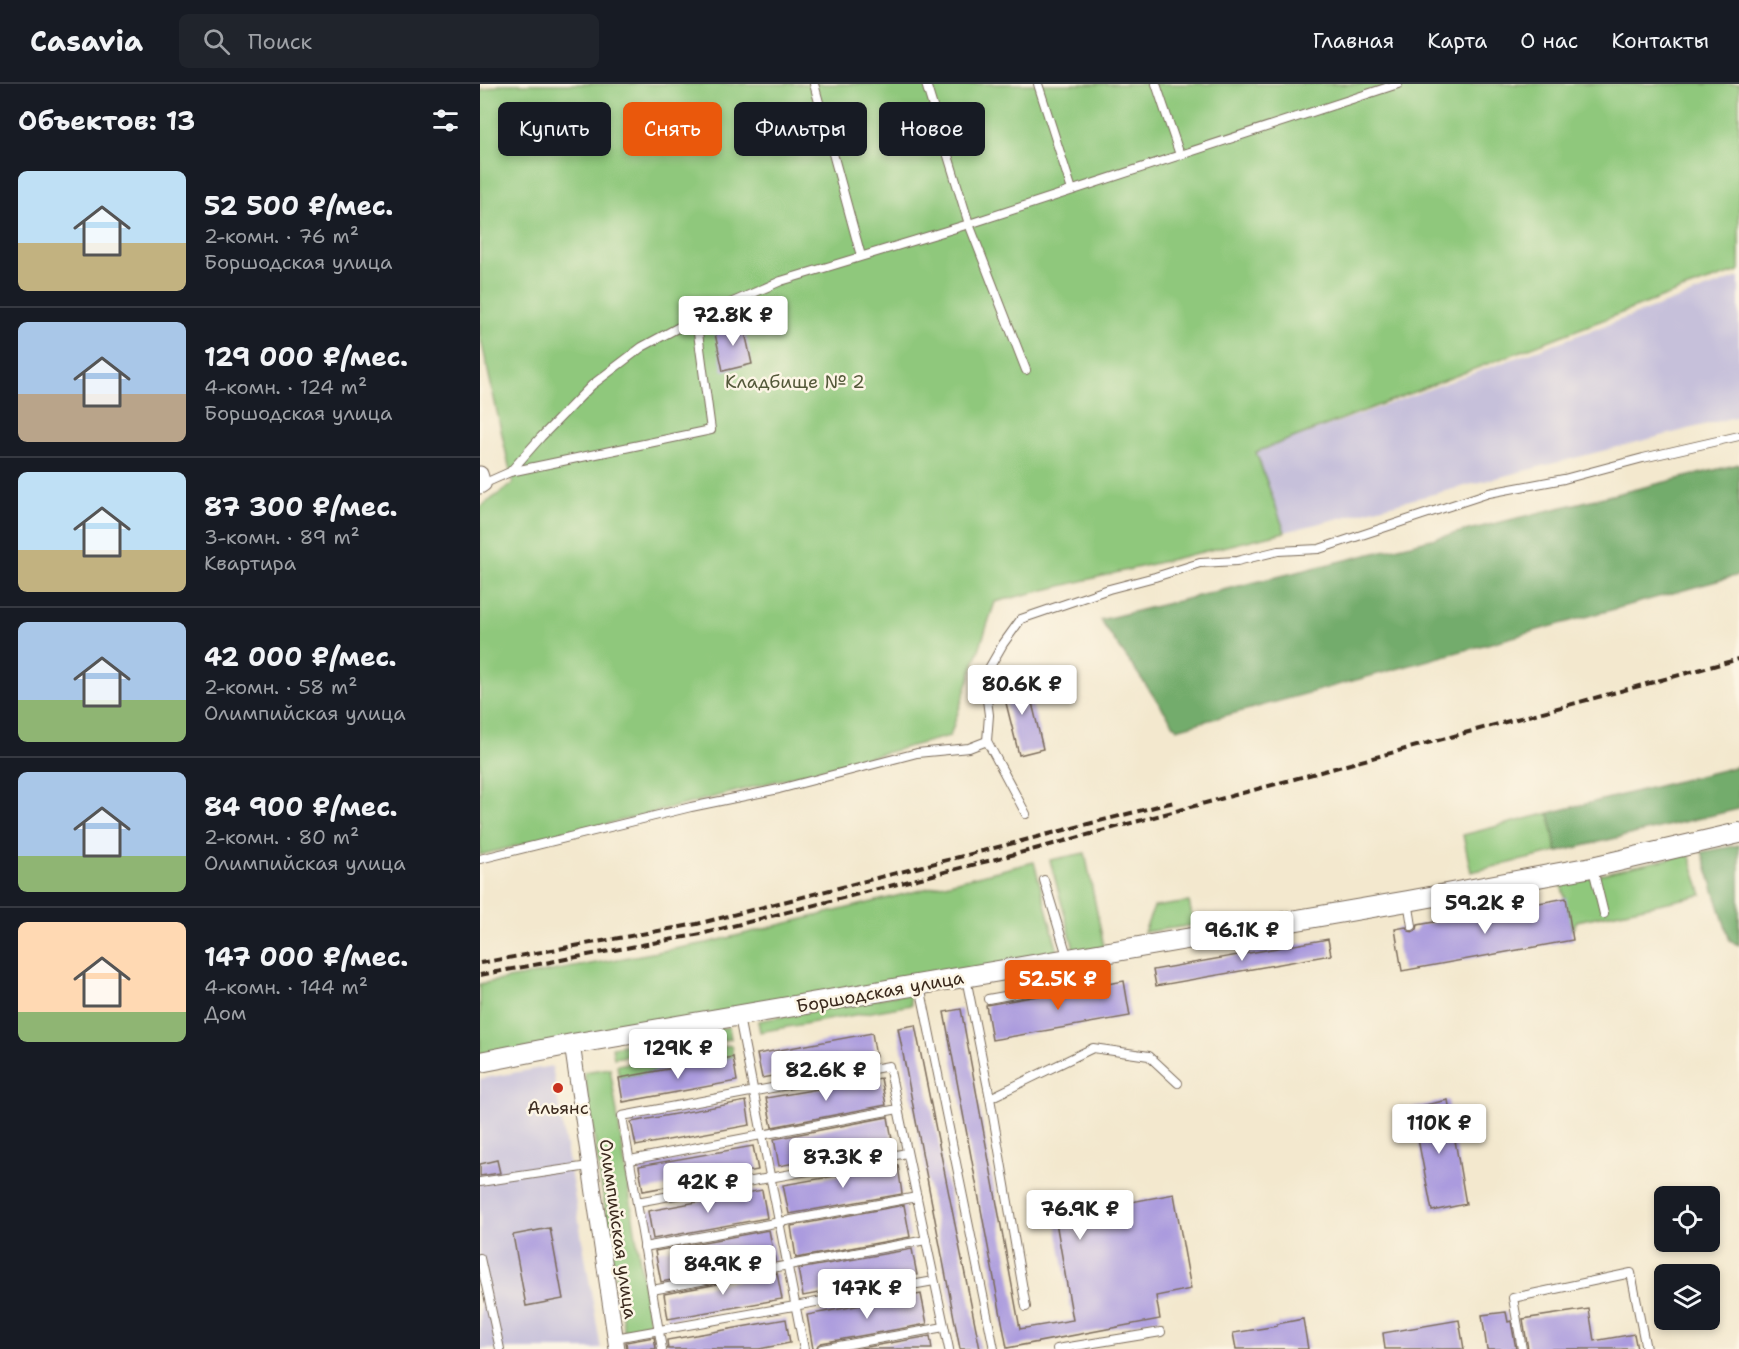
<!DOCTYPE html>
<html lang="ru">
<meta charset="utf-8">
<style>
:root{--surface:#171b24;--page:#20242c;--text:#f1f3f6;--muted:#9ea1a6;--line:#363941;--accent:#ea580c}
body{margin:0;font-family:"Shantell Sans",sans-serif;background:var(--page);color:var(--text);height:100vh;display:flex;flex-direction:column;font-size:22px;white-space:nowrap}
*{box-sizing:border-box;margin:0}
p{font-size:20px;color:var(--muted)}
.icon{flex:none;width:33px;height:33px;fill:none;stroke:currentColor;stroke-width:2;stroke-linecap:round;stroke-linejoin:round}
.map{position:relative;flex:1;overflow:hidden}
.panel{display:flex;flex-direction:column;background:var(--surface);width:480px}
.panel>*{flex:none}
.hud{position:absolute;left:18px;top:18px;width:570px;height:54px;display:flex;gap:12px}
.controls{position:absolute;left:1174px;top:1102px;display:grid;gap:12px}
.controls a{display:grid;place-items:center;width:66px;height:66px;border-radius:9px;background:var(--surface);box-shadow:0 3px 9px #0003;font-size:30px}
.price{position:absolute;translate:-50% -51px;padding:0 14px;border-radius:6px;background:#fff;color:#222;font-size:20px;line-height:39px;filter:drop-shadow(0 2px 3px #0008)}
.price::after{content:'';position:absolute;left:50%;top:36px;width:18px;height:14px;margin-left:-9px;background:inherit;clip-path:polygon(0 0,100% 0,50% 100%)}
.price.current{background:var(--accent);color:#fff}
ul{padding:0;list-style:none}
li{display:flex;align-items:center;gap:18px;height:150px;padding:0 18px}
li+li{border-top:2px solid var(--line)}
li span{display:grid;place-items:center;flex:none;width:168px;height:120px;border-radius:9px;color:#555}
li>.icon{margin-inline-start:auto}
span .icon{width:72px;height:72px;fill:#fffc;stroke-width:1}
li b{font-size:26px}
h2{display:flex;justify-content:space-between;align-items:center;height:72px;padding:0 18px;font-size:26px}
.tag{padding:0 21px;border-radius:9px;background:var(--surface);box-shadow:0 3px 9px #0003;font-size:21px;line-height:54px}
.tag.current{background:var(--accent);color:#fff}
header{display:flex;align-items:center;gap:36px;box-sizing:border-box;height:84px;padding:0 30px;background:var(--surface);border-bottom:2px solid var(--line)}
header strong{font-size:28px}
nav{display:flex;gap:33px;margin-inline-start:auto;font-size:21px}
.search{width:420px;height:54px;background:var(--page);display:flex;align-items:center;gap:15px;box-sizing:border-box;padding:0 21px;border-radius:9px;color:var(--muted);font-size:22px}
main{display:flex;flex:1;min-height:0}
.map>svg:first-child{display:block}
.industrial{fill:#c6c0da}
.green{fill:#8fc87c;stroke:#65794d;stroke-width:1.5}
.forest{fill:#73ac6c;stroke:#576b45;stroke-width:1.5}
.building{fill:#ab9bde}
.lines{fill:none;stroke-linecap:round;stroke-linejoin:round}
.service-casing{stroke:#7b6c5c;stroke-width:10}
.minor-casing{stroke:#7b6c5c;stroke-width:17}
.tertiary-casing{stroke:#7b6c5c;stroke-width:22}
.service{stroke:#fff;stroke-width:8}
.minor{stroke:#fff;stroke-width:15}
.tertiary{stroke:#fff;stroke-width:20}
.rail{stroke:#3b2a1e;stroke-width:4;stroke-dasharray:9 4.5;stroke-linecap:butt}
.poi-dot{fill:#c8321e;stroke:#fcf5e5;stroke-width:2}
.labels{text-anchor:middle;stroke-width:5;stroke-linejoin:round;paint-order:stroke}
.park-label{font-size:18px;fill:#54593a;stroke:#fcf5e5}
.street-label{font-size:18px;fill:#3b2a1e;stroke:#fcf5e5}
.poi-label{font-size:18px;fill:#3b2a1e;stroke:#fcf5e5}
</style>
<header>
<strong>Casavia</strong>
<div class="search"><svg class="icon" aria-label="search" viewBox="0 0 24 24"><circle cx="10" cy="10" r="6"/><path d="M15 15l6 6"/></svg>Поиск</div>
<nav><a>Главная</a><a>Карта</a><a>О нас</a><a>Контакты</a></nav>
</header>
<main>
<section class="panel">
<h2>Объектов: 13<svg class="icon" aria-label="filters" viewBox="0 0 24 24"><path d="M4 7h16M4 17h16"/><circle cx="9" cy="7" r="2"/><circle cx="15" cy="17" r="2"/></svg></h2>
<ul>
<li><span style="background:linear-gradient(#bfe0f5 60%,#c2b280 0)"><svg class="icon" aria-label="home" viewBox="0 0 24 24"><path d="M3 11l9-7 9 7M6 9v11h12V9"/></svg></span><div><b>52 500 ₽/мес.</b><p>2-комн. · 76 m²</p><p>Боршодская улица</p></div></li>
<li><span style="background:linear-gradient(#a9c7e8 60%,#b9a48a 0)"><svg class="icon" aria-label="home" viewBox="0 0 24 24"><path d="M3 11l9-7 9 7M6 9v11h12V9"/></svg></span><div><b>129 000 ₽/мес.</b><p>4-комн. · 124 m²</p><p>Боршодская улица</p></div></li>
<li><span style="background:linear-gradient(#bfe0f5 65%,#c2b280 0)"><svg class="icon" aria-label="home" viewBox="0 0 24 24"><path d="M3 11l9-7 9 7M6 9v11h12V9"/></svg></span><div><b>87 300 ₽/мес.</b><p>3-комн. · 89 m²</p><p>Квартира</p></div></li>
<li><span style="background:linear-gradient(#a9c7e8 65%,#8fb573 0)"><svg class="icon" aria-label="home" viewBox="0 0 24 24"><path d="M3 11l9-7 9 7M6 9v11h12V9"/></svg></span><div><b>42 000 ₽/мес.</b><p>2-комн. · 58 m²</p><p>Олимпийская улица</p></div></li>
<li><span style="background:linear-gradient(#a9c7e8 70%,#8fb573 0)"><svg class="icon" aria-label="home" viewBox="0 0 24 24"><path d="M3 11l9-7 9 7M6 9v11h12V9"/></svg></span><div><b>84 900 ₽/мес.</b><p>2-комн. · 80 m²</p><p>Олимпийская улица</p></div></li>
<li><span style="background:linear-gradient(#ffd9b3 75%,#8fb573 0)"><svg class="icon" aria-label="home" viewBox="0 0 24 24"><path d="M3 11l9-7 9 7M6 9v11h12V9"/></svg></span><div><b>147 000 ₽/мес.</b><p>4-комн. · 144 m²</p><p>Дом</p></div></li>
</ul>
</section>
<div class="map">
<svg width="1259" height="1265" viewBox="0 0 1259 1265">
<rect width="100%" height="100%" fill="#fcf5e5"/>
<filter id="ink" filterUnits="userSpaceOnUse"><feTurbulence type="fractalNoise" baseFrequency=".0167" numOctaves="2"/><feDisplacementMap in="SourceGraphic" scale="12" xChannelSelector="R" yChannelSelector="G"/><feConvolveMatrix kernelMatrix="1 2 1 2 8 2 1 2 1" color-interpolation-filters="sRGB"/></filter>
<filter id="wash" filterUnits="userSpaceOnUse"><feTurbulence type="fractalNoise" baseFrequency=".008" numOctaves="4" result="noise"/><feDisplacementMap in="SourceGraphic" scale="24" xChannelSelector="R" yChannelSelector="G"/><feGaussianBlur stdDeviation="1.35" result="paint"/><feColorMatrix in="noise" values="0 0 0 0 0 0 0 0 0 0 0 0 0 0 0 0 0 1.4 0 .05"/><feComposite in="paint" operator="in"/></filter>
<g filter="url(#wash)">
<rect width="100%" height="100%" fill="#f3e8ce"/>
<g class="industrial">
<path d="M 1259,193 L 1259,332 L 805,448 L 776,368 Z"/>
<path d="M 72,982 L 121,1265 L 0,1265 L 0,995 Z"/>
</g>
<g class="green">
<path d="M 23,0 L 1259,0 L 1259,187 L 1199,207 L 776,368 L 805,448 L 515,518 L 470,652 L 184,726 L 0,771 L 0,423 L 33,400 L 0,251 L 0,7 Z"/>
<path d="M 1069,729 L 1077,768 L 991,788 L 983,751 Z"/>
<path d="M 605,769 L 624,863 L 595,869 L 570,776 Z"/>
<path d="M 1209,770 L 1222,811 L 1097,837 L 1092,846 L 1081,799 Z"/>
<path d="M 554,778 L 579,872 L 0,973 L 0,900 L 227,859 Z"/>
<path d="M 709,818 L 714,841 L 664,848 L 674,823 Z"/>
<path d="M 429,909 L 431,921 L 280,948 L 278,937 Z"/>
<path d="M 249,943 L 251,955 L 134,974 L 132,963 Z"/>
<path d="M 251,961 L 253,973 L 139,994 L 137,981 Z"/>
<path d="M 130,984 L 170,1243 L 144,1247 L 104,988 Z"/>
</g>
<g class="forest">
<path d="M 1259,380 L 1259,491 L 697,645 L 620,536 Z"/>
<path d="M 1259,682 L 1259,725 L 1077,768 L 1069,729 Z"/>
<path d="M 1259,761 L 1259,861 L 1250,857 L 1222,768 Z"/>
</g>
<g id="blocks">
<g class="building">
<path d="M 263,239 L 272,280 L 243,287 L 234,245 Z"/>
<path d="M 546,593 L 563,665 L 539,671 L 521,599 Z"/>
<path d="M 1086,814 L 1093,856 L 922,887 L 915,845 L 926,843 L 929,847 L 934,848 L 937,845 L 938,841 Z"/>
<path d="M 848,855 L 851,871 L 676,902 L 673,886 Z"/>
<path d="M 644,897 L 650,932 L 512,956 L 506,921 Z"/>
<path d="M 481,925 L 540,1245 L 593,1236 L 575,1132 L 694,1110 L 711,1205 L 676,1212 L 680,1235 L 527,1264 L 464,928 Z"/>
<path d="M 435,941 L 500,1265 L 480,1265 L 418,944 Z"/>
<path d="M 392,949 L 396,973 L 282,994 L 277,970 Z"/>
<path d="M 253,973 L 257,997 L 143,1018 L 139,994 Z"/>
<path d="M 401,994 L 406,1021 L 292,1043 L 286,1014 Z"/>
<path d="M 968,1016 L 986,1120 L 952,1127 L 932,1024 Z"/>
<path d="M 266,1017 L 270,1041 L 156,1062 L 151,1038 Z"/>
<path d="M 408,1033 L 413,1061 L 299,1082 L 294,1055 Z"/>
<path d="M 273,1062 L 278,1086 L 163,1107 L 159,1082 Z"/>
<path d="M 17,1076 L 20,1089 L 0,1092 L 0,1080 Z"/>
<path d="M 418,1081 L 422,1110 L 309,1130 L 303,1101 Z"/>
<path d="M 282,1106 L 287,1134 L 173,1155 L 168,1127 Z"/>
<path d="M 424,1121 L 430,1153 L 316,1174 L 311,1142 Z"/>
<path d="M 70,1144 L 83,1215 L 46,1222 L 33,1151 Z"/>
<path d="M 289,1146 L 295,1177 L 181,1198 L 175,1167 Z"/>
<path d="M 432,1165 L 437,1191 L 323,1212 L 318,1185 Z"/>
<path d="M 297,1189 L 302,1215 L 188,1235 L 184,1210 Z"/>
<path d="M 441,1210 L 447,1240 L 341,1259 L 338,1261 L 336,1265 L 333,1265 L 327,1231 Z"/>
<path d="M 1109,1225 L 1114,1257 L 1154,1250 L 1157,1265 L 1048,1265 L 1043,1235 Z"/>
<path d="M 1026,1228 L 1028,1238 L 1031,1237 L 1036,1265 L 1007,1265 L 1002,1231 Z"/>
<path d="M 306,1235 L 310,1259 L 279,1265 L 188,1265 L 187,1256 Z"/>
<path d="M 823,1235 L 828,1265 L 756,1265 L 753,1249 L 797,1242 L 797,1240 Z"/>
<path d="M 979,1236 L 984,1265 L 905,1265 L 903,1249 Z"/>
<path d="M 450,1252 L 452,1265 L 376,1265 Z"/>
<path d="M 174,1253 L 176,1265 L 147,1265 L 146,1258 Z"/>
</g>
</g>
</g>
<g filter="url(#ink)">
<use href="#blocks" fill-opacity="0" stroke="#7b6c5c" stroke-width="1.5"/>
<g class="lines">
<defs>
<g id="service">
<path d="M 334,0 L 381,172"/>
<path d="M 446,0 L 489,140 L 546,286"/>
<path d="M 558,0 L 592,106"/>
<path d="M 676,0 L 700,71"/>
<path d="M 216,234 L 301,197 L 489,140 L 918,0"/>
<path d="M 3,400 L 30,388 L 61,353 L 112,301 L 162,263 L 216,234 L 231,346 L 30,388"/>
<path d="M 546,730 L 507,657 L 509,631 L 504,593 L 523,560 L 541,535 L 629,505 L 675,493 L 720,479 L 757,477 L 798,467 L 839,465 L 1009,409 L 1084,395 L 1163,374 L 1259,352"/>
<path d="M 0,775 L 211,723 L 299,705 L 437,669 L 489,664 L 507,657"/>
<path d="M 1113,785 L 1124,830"/>
<path d="M 564,796 L 588,875"/>
<path d="M 928,817 L 932,842"/>
<path d="M 486,894 L 510,1014 L 546,1223"/>
<path d="M 440,902 L 514,1265"/>
<path d="M 508,915 L 574,903 L 568,879"/>
<path d="M 259,933 L 324,1265"/>
<path d="M 510,1014 L 613,964 L 669,972 L 698,999"/>
<path d="M 150,1076 L 418,1025"/>
<path d="M 0,1098 L 109,1082"/>
<path d="M 157,1118 L 427,1069"/>
<path d="M 164,1163 L 437,1113"/>
<path d="M 0,1174 L 20,1265"/>
<path d="M 172,1206 L 446,1156"/>
<path d="M 135,1254 L 454,1197"/>
<path d="M 182,1265 L 142,1032 L 409,982 L 469,1265"/>
<path d="M 342,1265 L 464,1243"/>
<path d="M 577,1265 L 681,1248"/>
<path d="M 1042,1265 L 1033,1214 L 1151,1189 L 1166,1265"/>
</g>
<g id="minor">
<path d="M 0,390 L 3,400 L 0,402"/>
<path d="M 92,960 L 137,1265"/>
</g>
<path id="tertiary" d="M 0,978 L 92,960 L 928,817 L 1112,783 L 1259,749"/>
</defs>
<use href="#service" class="service-casing"/>
<use href="#minor" class="minor-casing"/>
<use href="#tertiary" class="tertiary-casing"/>
<use href="#service" class="service"/>
<use href="#minor" class="minor"/>
<use href="#tertiary" class="tertiary"/>
<g class="rail">
<path d="M 0,879 L 217,840 L 694,718"/>
<path d="M 0,891 L 221,850 L 555,765 L 1259,575"/>
</g>
</g>
</g>
<circle class="poi-dot" cx="78" cy="1004" r="6"/>
<g class="labels">
<g class="park-label">
<text x="315" y="304">Кладбище № 2</text>
</g>
<g class="street-label">
<text transform="translate(400 908) rotate(-10)" y="6">Боршодская улица</text>
<text transform="translate(138 1145) rotate(82)" y="6">Олимпийская улица</text>
</g>
<g class="poi-label">
<text x="78" y="1030">Альянс</text>
</g>
</g>
</svg>
<div class="controls">
<a><svg class="icon" aria-label="locate" viewBox="0 0 24 24"><circle cx="12" cy="12" r="6"/><path d="M12 2v4M12 18v4M2 12h4M18 12h4"/></svg></a>
<a><svg class="icon" aria-label="layers" viewBox="0 0 24 24"><path d="M12 4l9 5-9 5-9-5zM3 14l9 5 9-5"/></svg></a>
</div>
<b class="price" style="left:253px;top:263px">72.8K ₽</b>
<b class="price" style="left:542px;top:632px">80.6K ₽</b>
<b class="price" style="left:1005px;top:851px">59.2K ₽</b>
<b class="price" style="left:762px;top:878px">96.1K ₽</b>
<b class="price current" style="left:578px;top:927px">52.5K ₽</b>
<b class="price" style="left:198px;top:996px">129K ₽</b>
<b class="price" style="left:346px;top:1018px">82.6K ₽</b>
<b class="price" style="left:959px;top:1071px">110K ₽</b>
<b class="price" style="left:363px;top:1105px">87.3K ₽</b>
<b class="price" style="left:228px;top:1130px">42K ₽</b>
<b class="price" style="left:600px;top:1157px">76.9K ₽</b>
<b class="price" style="left:243px;top:1212px">84.9K ₽</b>
<b class="price" style="left:387px;top:1236px">147K ₽</b>
<div class="hud">
<a class="tag">Купить</a>
<a class="tag current">Снять</a>
<a class="tag">Фильтры</a>
<a class="tag">Новое</a>
</div>
</div>
</main>
